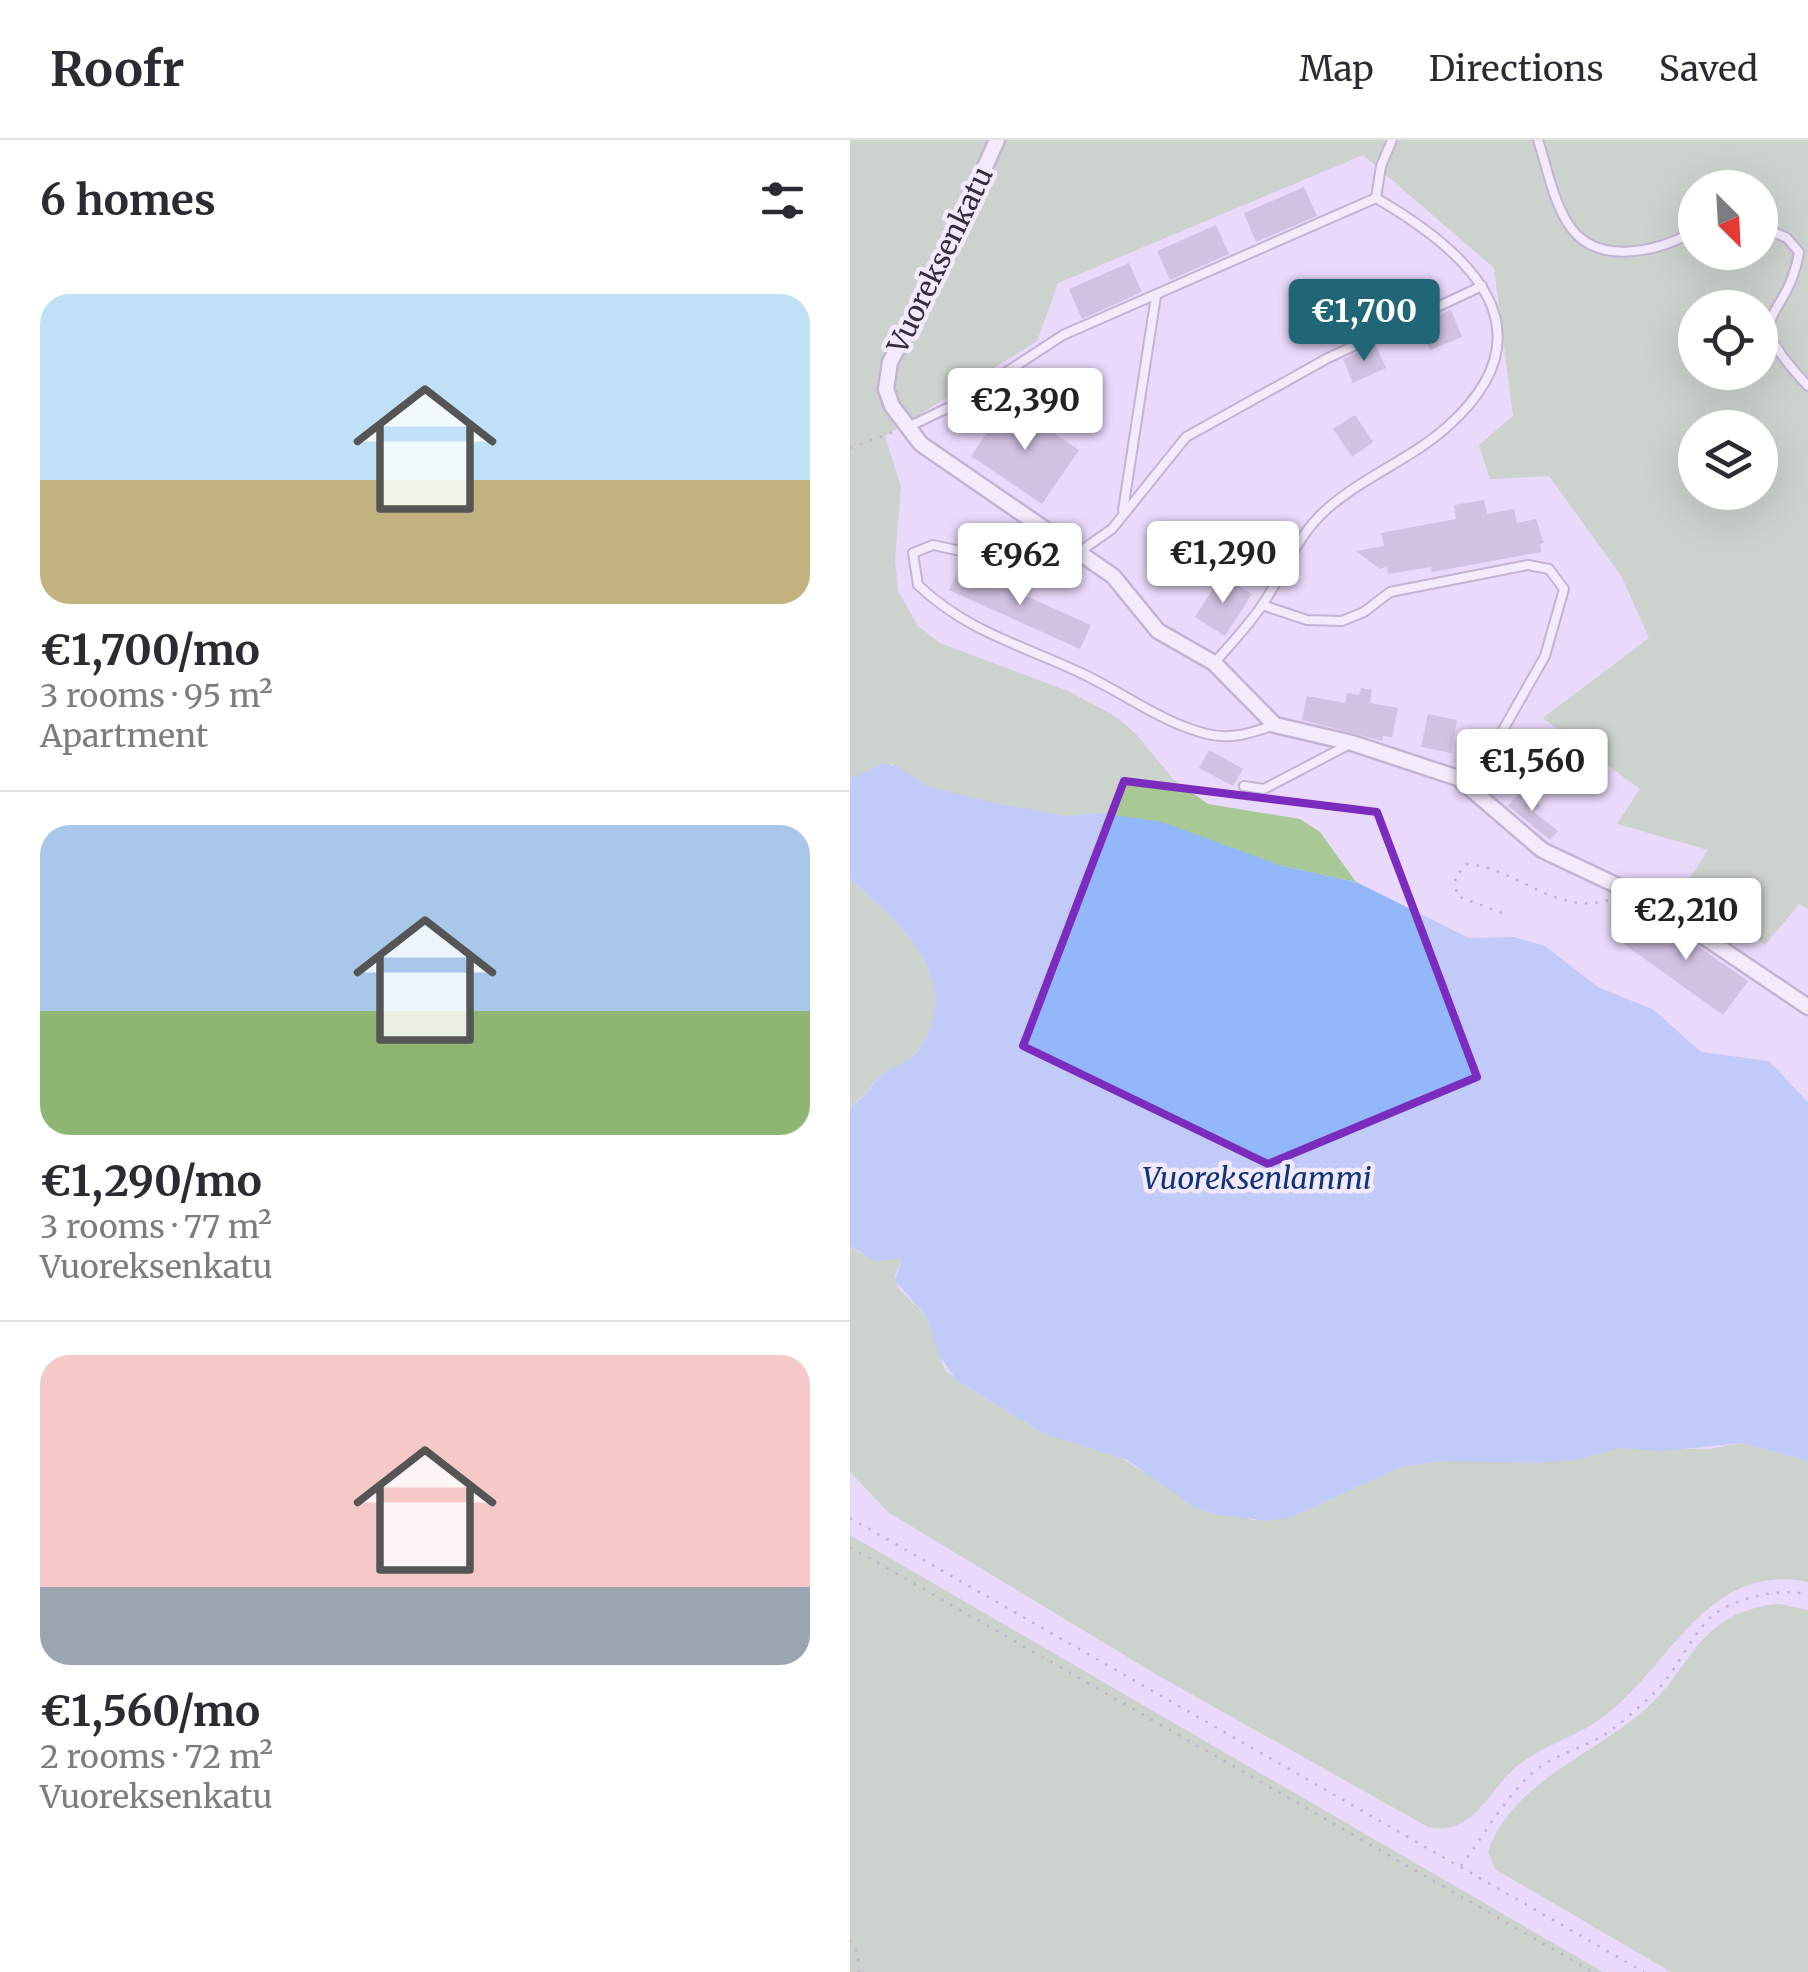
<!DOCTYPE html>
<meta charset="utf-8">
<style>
:root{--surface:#fff;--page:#f7f7f7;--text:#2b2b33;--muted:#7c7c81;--line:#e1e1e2;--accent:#216677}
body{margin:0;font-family:Merriweather,serif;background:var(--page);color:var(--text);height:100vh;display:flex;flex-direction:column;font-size:38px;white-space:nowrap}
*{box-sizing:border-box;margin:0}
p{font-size:32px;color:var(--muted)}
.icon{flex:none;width:55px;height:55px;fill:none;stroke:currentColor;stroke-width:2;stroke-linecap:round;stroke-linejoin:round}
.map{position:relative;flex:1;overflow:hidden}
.sheet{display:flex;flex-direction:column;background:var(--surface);width:850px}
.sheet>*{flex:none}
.needle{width:65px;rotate:156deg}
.tools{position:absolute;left:828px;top:30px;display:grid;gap:20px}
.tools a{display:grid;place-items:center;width:100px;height:100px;border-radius:50%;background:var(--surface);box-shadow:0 10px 40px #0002;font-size:50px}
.price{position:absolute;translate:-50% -85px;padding:0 22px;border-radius:10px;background:#fff;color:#222;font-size:32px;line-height:65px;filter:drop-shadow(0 2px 5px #0008)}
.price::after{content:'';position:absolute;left:50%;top:60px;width:30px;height:22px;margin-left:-15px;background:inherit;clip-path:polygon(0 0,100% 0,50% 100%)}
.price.on{background:var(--accent);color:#fff}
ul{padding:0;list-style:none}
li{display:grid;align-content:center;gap:20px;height:530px;padding:0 40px}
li+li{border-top:2px solid var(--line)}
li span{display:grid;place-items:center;height:310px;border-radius:30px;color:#555}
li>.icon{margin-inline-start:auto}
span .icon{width:180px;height:180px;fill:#fffc;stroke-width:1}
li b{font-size:42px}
h2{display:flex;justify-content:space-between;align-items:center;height:120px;padding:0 40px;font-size:42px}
header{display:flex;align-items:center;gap:60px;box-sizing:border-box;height:140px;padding:0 50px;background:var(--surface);border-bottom:2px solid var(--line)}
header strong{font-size:48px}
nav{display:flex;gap:55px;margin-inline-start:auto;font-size:35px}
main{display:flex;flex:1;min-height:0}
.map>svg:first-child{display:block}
.green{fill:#a8c995;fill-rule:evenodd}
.water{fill:#92b8f9}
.building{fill:#b5a6c5}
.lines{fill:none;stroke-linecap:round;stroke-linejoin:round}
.lane-casing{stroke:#9788a7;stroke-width:12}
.street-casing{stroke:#9788a7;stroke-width:19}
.path{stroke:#90859c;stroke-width:2.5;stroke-dasharray:2.5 8;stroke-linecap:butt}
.lane{stroke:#fff;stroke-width:8}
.street{stroke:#fff;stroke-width:14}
.marked{fill:none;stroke:#7b2cbf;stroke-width:8;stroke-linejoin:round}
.labels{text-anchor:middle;stroke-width:9;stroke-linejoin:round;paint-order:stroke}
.street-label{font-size:28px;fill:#342e3b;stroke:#f3e9fd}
.water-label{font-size:30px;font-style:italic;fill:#0d357a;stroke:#f3e9fd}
</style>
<header>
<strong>Roofr</strong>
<nav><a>Map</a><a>Directions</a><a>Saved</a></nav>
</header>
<main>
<section class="sheet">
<h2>6 homes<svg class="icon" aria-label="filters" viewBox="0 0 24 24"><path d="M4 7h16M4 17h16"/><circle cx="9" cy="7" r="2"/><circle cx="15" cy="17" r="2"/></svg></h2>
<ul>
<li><span style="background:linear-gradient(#bfe0f5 60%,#c2b280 0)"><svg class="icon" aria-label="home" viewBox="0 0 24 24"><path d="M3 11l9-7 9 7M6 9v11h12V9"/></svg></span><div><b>€1,700/mo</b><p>3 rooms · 95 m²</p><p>Apartment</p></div></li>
<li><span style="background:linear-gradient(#a9c7e8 60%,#8fb573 0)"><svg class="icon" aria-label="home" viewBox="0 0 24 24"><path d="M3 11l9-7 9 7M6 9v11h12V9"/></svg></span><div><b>€1,290/mo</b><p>3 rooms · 77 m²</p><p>Vuoreksenkatu</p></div></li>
<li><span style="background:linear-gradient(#f6c9c9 75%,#9aa5b1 0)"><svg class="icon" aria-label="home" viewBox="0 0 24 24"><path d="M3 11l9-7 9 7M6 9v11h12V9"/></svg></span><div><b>€1,560/mo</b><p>2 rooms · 72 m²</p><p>Vuoreksenkatu</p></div></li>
</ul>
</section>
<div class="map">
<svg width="958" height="1832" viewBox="0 0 958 1832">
<rect width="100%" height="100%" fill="#e9d9fa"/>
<g class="green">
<path d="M 0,0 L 958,0 L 958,769 L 949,764 L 915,805 L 834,747 L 858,710 L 767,684 L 790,649 L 693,578 L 799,498 L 772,437 L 699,336 L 640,339 L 629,305 L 663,276 L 644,128 L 513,15 L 208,143 L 187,201 L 35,296 L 51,347 L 45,419 L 48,451 L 68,486 L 90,503 L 218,551 L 265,576 L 285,593 L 324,640 L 358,664 L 450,679 L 470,692 L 506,742 L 432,726 L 250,673 L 214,676 L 135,661 L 79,647 L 42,624 L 0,639 ZM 845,48 L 910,48 L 910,112 L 845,112 ZM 845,168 L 910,168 L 910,232 L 845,232 ZM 845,288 L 910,288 L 910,352 L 845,352 Z"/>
<path d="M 0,739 C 47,780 116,838 70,908 C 61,922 46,926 33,935 C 21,944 13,958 0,968 Z"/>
<path d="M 0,1105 C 22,1125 31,1112 52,1118 L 45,1135 L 48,1148 L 76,1176 L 95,1230 L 114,1245 L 193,1293 L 270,1317 L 290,1330 L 402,1380 L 442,1377 L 551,1327 L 590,1321 L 769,1308 L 859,1309 L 894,1303 L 958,1321 L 958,1442 C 854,1420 818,1534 746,1582 C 720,1599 690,1607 666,1627 C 636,1653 624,1696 578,1687 L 309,1536 L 38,1372 L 0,1332 Z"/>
<path d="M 0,1395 L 753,1832 L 0,1832 Z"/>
<path d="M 930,1464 L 958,1470 L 958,1832 L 821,1832 L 645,1729 L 638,1712 C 662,1640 750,1613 801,1564 C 827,1540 843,1502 872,1483 C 889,1471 910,1465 930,1464 Z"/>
</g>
<path class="water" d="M 31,624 L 47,626 L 79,647 L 135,661 L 214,676 L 250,673 L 312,682 L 432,726 L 506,742 L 619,798 L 664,797 L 695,806 L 748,847 L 804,870 L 851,912 L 919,921 L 958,962 L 958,1321 L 894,1303 L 812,1311 L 769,1308 L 726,1320 L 683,1323 L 590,1321 L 551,1327 L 442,1377 L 419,1381 L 364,1374 L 344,1367 L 277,1320 L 193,1293 L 106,1240 L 89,1215 L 76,1176 L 45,1141 L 52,1118 L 24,1121 L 0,1105 L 0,968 C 12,959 18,951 27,940 C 39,926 60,925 70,908 C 116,838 47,780 0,739 L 0,639 Z"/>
<g class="building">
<path d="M 454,47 L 467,76 L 406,102 L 394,73 Z"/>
<path d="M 366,85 L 379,114 L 320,140 L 307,111 Z"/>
<path d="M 279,123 L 292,152 L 232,179 L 219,149 Z"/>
<path d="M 601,170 L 612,197 L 580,210 L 569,184 Z"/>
<path d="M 525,204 L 536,228 L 503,243 L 493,219 Z"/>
<path d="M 158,262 L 229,310 L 192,364 L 121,316 Z"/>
<path d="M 505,275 L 523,302 L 502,317 L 483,289 Z"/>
<path d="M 634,360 L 637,374 L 664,369 L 667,383 L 686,379 L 694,403 L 690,404 L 691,412 L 582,432 L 581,427 L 538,434 L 537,427 L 530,429 L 506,411 L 534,406 L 531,393 L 606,379 L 604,365 Z"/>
<path d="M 426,382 L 445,395 L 422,432 L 401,419 Z"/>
<path d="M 110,427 L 241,485 L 230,509 L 99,450 Z"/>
<path d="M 372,435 L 402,454 L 375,496 L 345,477 Z"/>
<path d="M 511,548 L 522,550 L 520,563 L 548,568 L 542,597 L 533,596 L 532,601 L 452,580 L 457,556 L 495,563 L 497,553 L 509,555 Z"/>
<path d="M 578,574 L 607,580 L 601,613 L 571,607 Z"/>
<path d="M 359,610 L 393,629 L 383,646 L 349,628 Z"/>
<path d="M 672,650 L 690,666 L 684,672 L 708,691 L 700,700 L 658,666 Z"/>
<path d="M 798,772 L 898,841 L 873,875 L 774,804 Z"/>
</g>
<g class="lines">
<defs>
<g id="lane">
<path d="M 688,0 C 697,27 702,57 717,82 C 744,128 807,112 845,91"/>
<path d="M 910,86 L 937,98 L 949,112 C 937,186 885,169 958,246"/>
<path d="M 56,288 L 112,261 L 213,195 L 526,58 L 531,26 L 542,0"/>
<path d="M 273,370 L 306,156"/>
<path d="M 412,465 L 457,480 L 492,481 L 514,472 L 540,452 L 678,425 L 699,429 L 714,449 L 695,516 L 620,648"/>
<path d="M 364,523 C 381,504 399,485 413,464 C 434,432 448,394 477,369 C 513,337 561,319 597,287 C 706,190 619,112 526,58"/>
<path d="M 425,585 C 401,593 382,600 357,594 C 312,583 272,552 231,533 C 170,504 119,493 68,445 L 63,413 L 83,405 L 176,425 L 219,419 L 262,389 L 336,297 L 478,218 L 632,146"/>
<path d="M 394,646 L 414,649 L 498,605"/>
</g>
<path id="street" d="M 147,0 L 90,128 L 40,222 L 36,249 L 42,266 L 71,304 L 263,436 L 308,491 L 364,523 L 425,585 L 502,603 L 608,638 L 692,710 L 804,763 L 958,867"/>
</defs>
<use href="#lane" class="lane-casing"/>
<use href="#street" class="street-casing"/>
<g class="path">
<path d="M 0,308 L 46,291"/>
<path d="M 652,773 L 607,756 L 605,737 L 617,724 C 667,728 709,778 762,759"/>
<path d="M 0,1378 L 794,1832"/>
<path d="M 0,1407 L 743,1832"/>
<path d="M 611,1726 C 632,1698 651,1664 676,1639 C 695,1618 725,1611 749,1598 C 768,1587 787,1569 803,1554 C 829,1531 842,1488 869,1471 C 891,1457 933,1447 958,1455"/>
<path d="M 0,1800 L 8,1814 L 9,1832"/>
</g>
<use href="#lane" class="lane"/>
<use href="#street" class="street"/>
</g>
<path d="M0 0H958V1832H0ZM 274,641 L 527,672 L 627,937 L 418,1024 L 173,906 Z" fill="#e9d9fa" fill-opacity=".55" fill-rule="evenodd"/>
<path class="marked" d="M 274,641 L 527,672 L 627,937 L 418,1024 L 173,906 Z"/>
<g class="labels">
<g class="street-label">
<text transform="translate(90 120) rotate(-64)" y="10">Vuoreksenkatu</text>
</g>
<g class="water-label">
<text x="407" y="1049">Vuoreksenlammi</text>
</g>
</g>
</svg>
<div class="tools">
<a><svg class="needle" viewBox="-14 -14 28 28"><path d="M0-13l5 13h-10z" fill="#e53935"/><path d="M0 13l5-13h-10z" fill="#7c7c81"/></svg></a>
<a><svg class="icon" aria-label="locate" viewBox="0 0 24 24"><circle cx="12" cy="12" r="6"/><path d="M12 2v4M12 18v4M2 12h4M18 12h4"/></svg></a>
<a><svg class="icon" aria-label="layers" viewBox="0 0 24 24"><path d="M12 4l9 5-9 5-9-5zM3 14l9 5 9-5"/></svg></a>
</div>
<b class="price on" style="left:514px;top:224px">€1,700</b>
<b class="price" style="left:175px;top:313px">€2,390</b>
<b class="price" style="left:373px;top:466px">€1,290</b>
<b class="price" style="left:170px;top:468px">€962</b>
<b class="price" style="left:682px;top:674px">€1,560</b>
<b class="price" style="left:836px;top:823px">€2,210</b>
</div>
</main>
